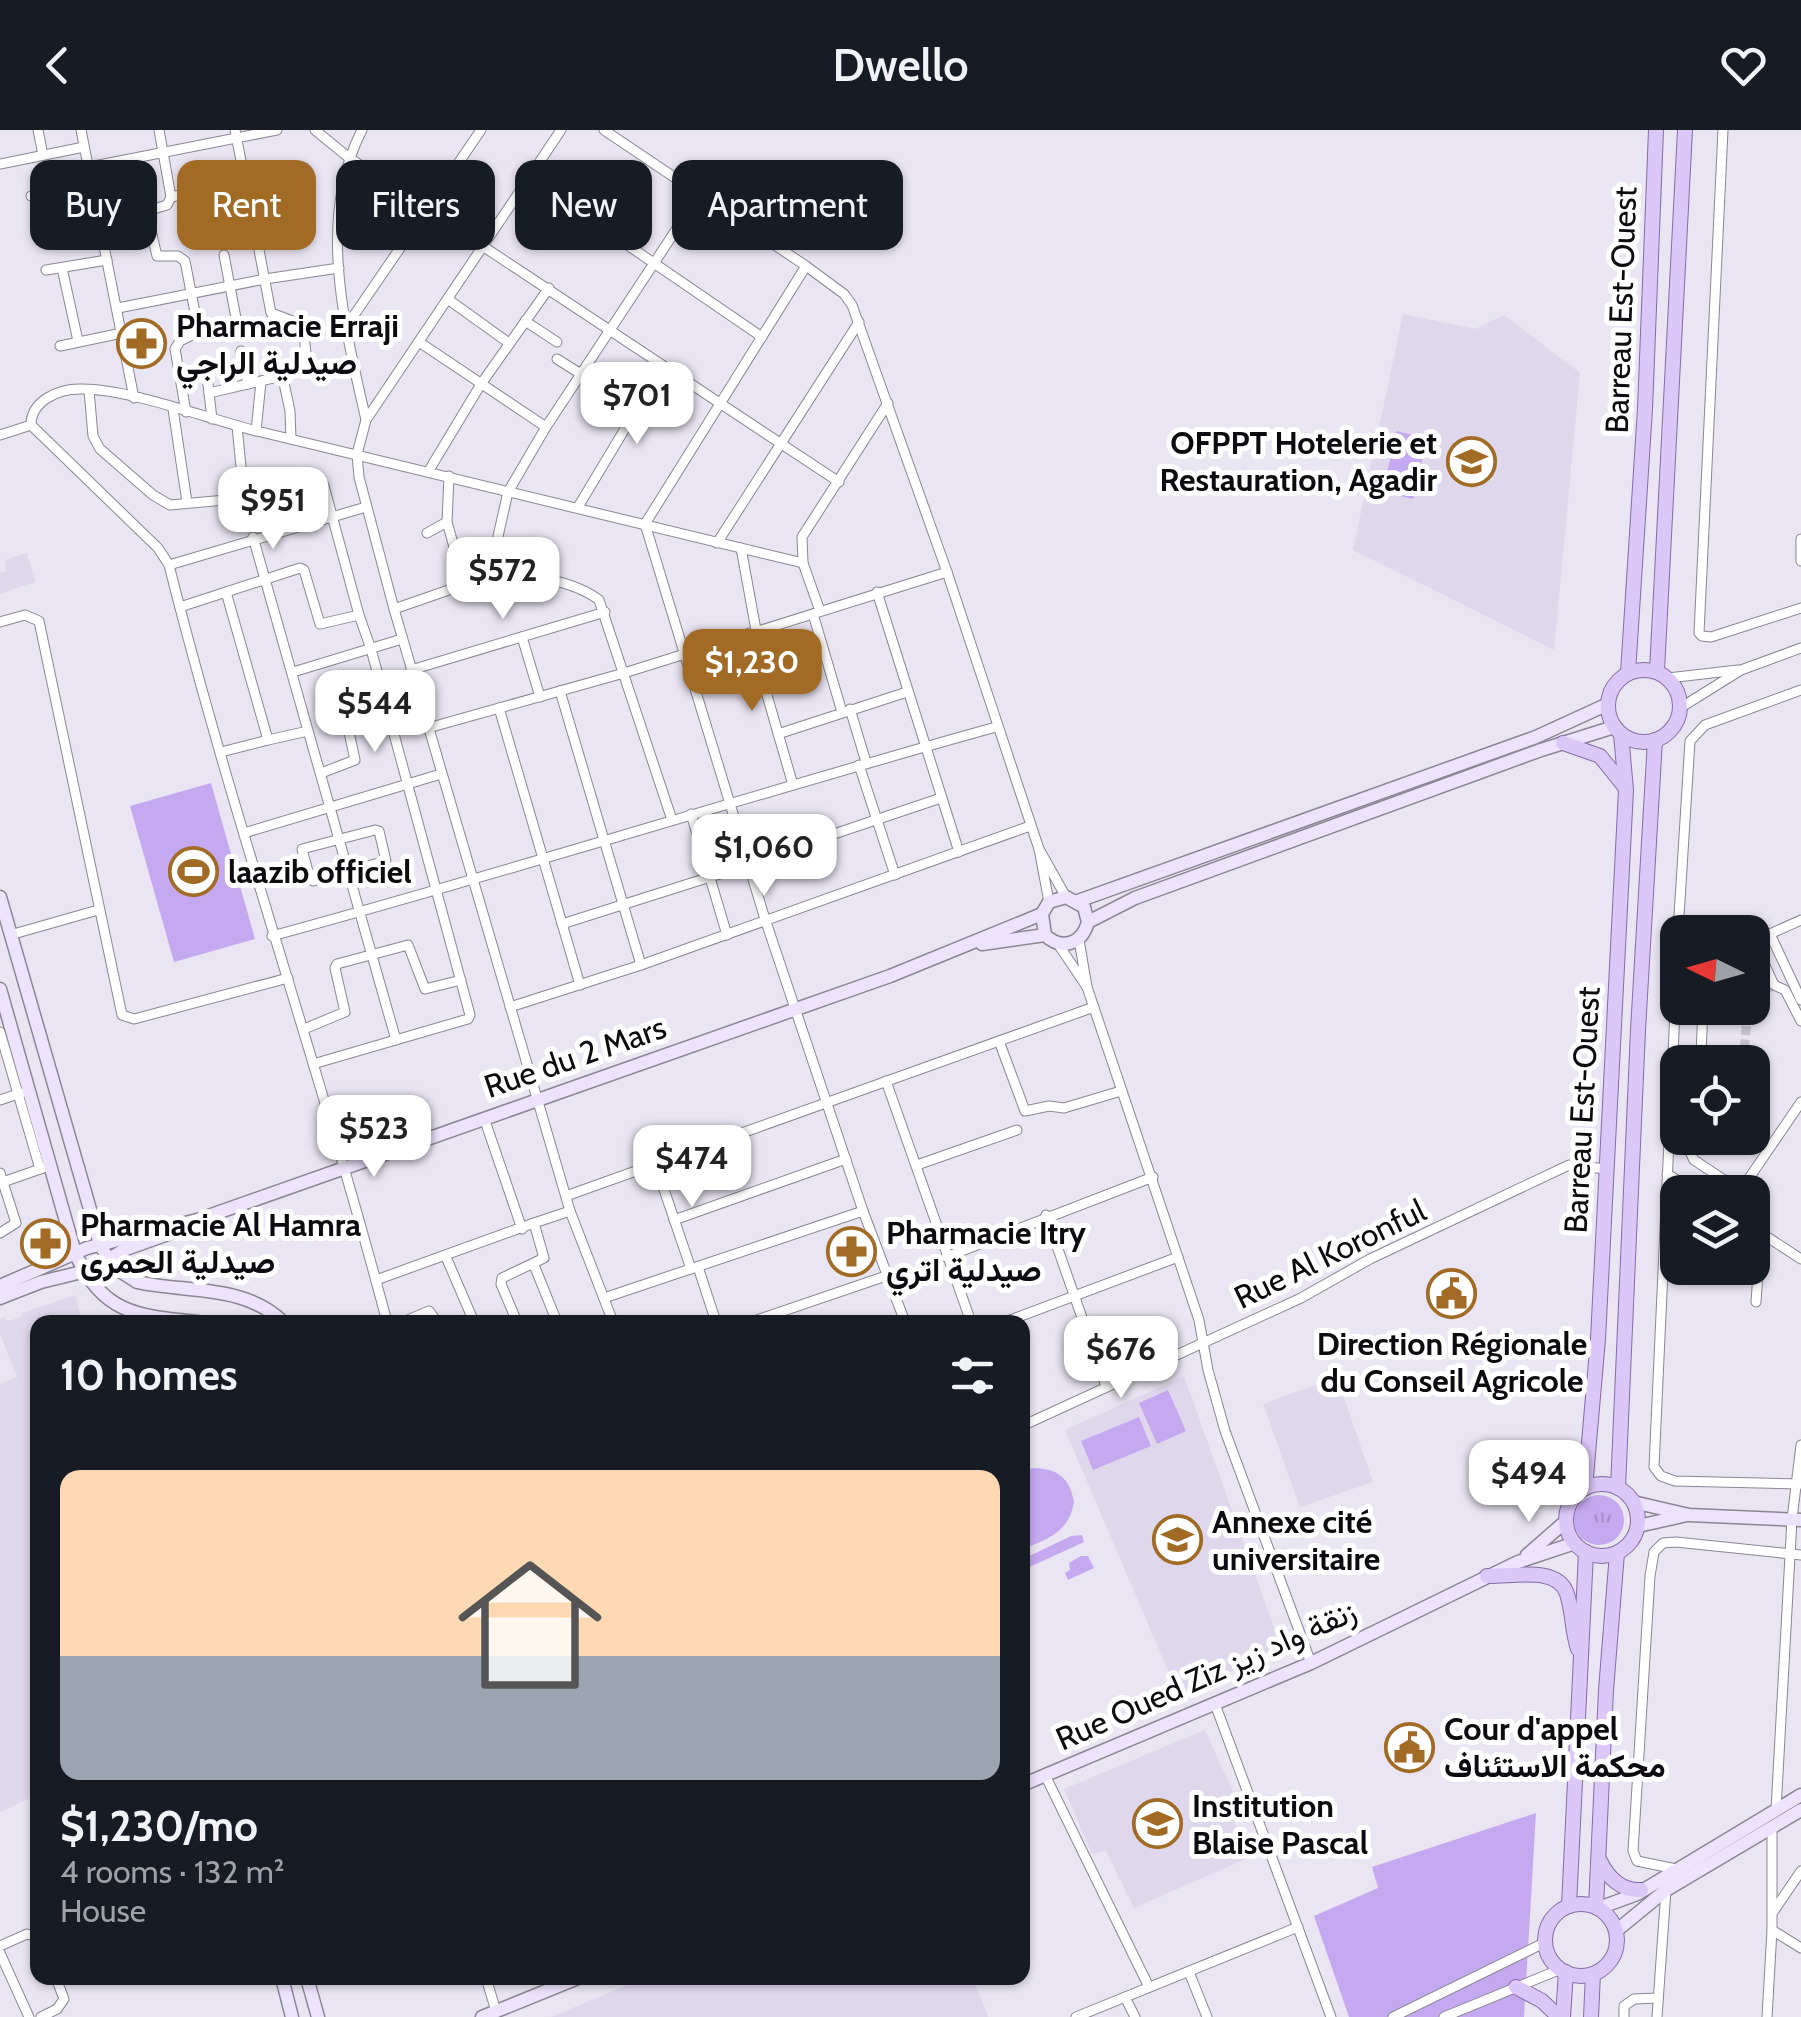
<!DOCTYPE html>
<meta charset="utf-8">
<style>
:root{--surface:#171b24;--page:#20242c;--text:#f1f3f6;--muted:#9ea1a6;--line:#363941;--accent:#a16b25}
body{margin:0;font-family:Cabin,Vazirmatn,sans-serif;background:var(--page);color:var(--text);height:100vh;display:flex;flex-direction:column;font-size:38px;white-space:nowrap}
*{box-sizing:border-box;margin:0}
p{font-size:32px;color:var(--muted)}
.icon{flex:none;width:55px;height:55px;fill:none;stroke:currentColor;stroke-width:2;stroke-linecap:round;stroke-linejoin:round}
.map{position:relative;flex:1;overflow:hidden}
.drawer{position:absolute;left:30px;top:1185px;width:1000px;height:670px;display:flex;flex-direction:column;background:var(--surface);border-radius:20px;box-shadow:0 2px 8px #0004}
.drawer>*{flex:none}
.banner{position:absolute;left:30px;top:30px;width:1000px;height:90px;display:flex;gap:20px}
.needle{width:65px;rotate:275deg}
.fabs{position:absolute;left:1660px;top:785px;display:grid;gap:20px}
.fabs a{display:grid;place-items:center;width:110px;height:110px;border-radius:20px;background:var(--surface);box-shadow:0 2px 8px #0004;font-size:50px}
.price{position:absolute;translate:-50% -85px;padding:0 22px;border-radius:20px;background:#fff;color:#222;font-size:32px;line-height:65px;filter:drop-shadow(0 2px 5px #0008)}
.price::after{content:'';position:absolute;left:50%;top:60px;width:30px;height:22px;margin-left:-15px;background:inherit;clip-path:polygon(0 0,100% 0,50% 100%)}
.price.selected{background:var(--accent);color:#fff}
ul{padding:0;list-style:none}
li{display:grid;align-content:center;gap:20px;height:530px;padding:0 30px}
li+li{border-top:2px solid var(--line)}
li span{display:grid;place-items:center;height:310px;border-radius:20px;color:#555}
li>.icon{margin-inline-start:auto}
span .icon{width:180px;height:180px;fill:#fffc;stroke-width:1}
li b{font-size:42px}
h2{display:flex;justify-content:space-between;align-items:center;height:120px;padding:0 30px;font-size:42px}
.pill{padding:0 35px;border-radius:20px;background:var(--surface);box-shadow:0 2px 8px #0004;font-size:35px;line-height:90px}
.pill.selected{background:var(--accent);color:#fff}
header{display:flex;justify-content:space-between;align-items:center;height:130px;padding:0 30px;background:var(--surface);font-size:45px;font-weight:600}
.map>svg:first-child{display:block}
.built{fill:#dfd7ec}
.grass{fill:#c5a9f0}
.park{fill:url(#park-tufts)}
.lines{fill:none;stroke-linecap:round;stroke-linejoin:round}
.street-tunnel{stroke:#c9c4d1;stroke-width:9;stroke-dasharray:9 4.5;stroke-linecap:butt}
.street-casing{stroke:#8b8693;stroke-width:11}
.secondary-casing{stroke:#8b8693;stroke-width:15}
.primary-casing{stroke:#846da4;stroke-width:16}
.street{stroke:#fff;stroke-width:9}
.secondary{stroke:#ede3fc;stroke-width:12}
.primary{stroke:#dcc7f9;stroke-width:14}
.labels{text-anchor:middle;stroke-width:10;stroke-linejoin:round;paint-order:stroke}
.street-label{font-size:32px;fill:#0d0b0f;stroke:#fff}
.poi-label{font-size:32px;font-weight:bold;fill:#0d0b0f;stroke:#fff;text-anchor:start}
</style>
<header><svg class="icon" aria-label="back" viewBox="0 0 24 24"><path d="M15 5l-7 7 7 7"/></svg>Dwello<svg class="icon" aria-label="heart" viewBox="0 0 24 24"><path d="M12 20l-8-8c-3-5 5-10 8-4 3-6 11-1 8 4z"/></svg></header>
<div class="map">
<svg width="1801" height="1887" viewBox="0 0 1801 1887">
<defs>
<pattern id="park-tufts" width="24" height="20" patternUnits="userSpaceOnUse" patternTransform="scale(2.5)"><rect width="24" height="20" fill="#c5a9f0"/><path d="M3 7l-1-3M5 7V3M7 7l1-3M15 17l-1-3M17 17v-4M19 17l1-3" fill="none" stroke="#a890cd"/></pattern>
</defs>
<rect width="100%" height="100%" fill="#eae5f3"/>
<g class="built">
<path d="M 1403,184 L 1475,199 L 1504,185 L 1580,243 L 1554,520 L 1353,420 Z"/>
<path d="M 27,423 L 35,452 L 0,464 L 0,443 L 6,441 L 5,430 Z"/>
<path d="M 76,1165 L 81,1192 L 38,1192 L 37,1665 L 0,1682 L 0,1254 L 17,1247 L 0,1203 L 0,1189 L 5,1187 L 7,1191 L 22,1187 L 22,1183 Z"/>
<path d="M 1184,1246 L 1282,1520 L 1178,1564 L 1065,1300 Z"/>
<path d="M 1337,1247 L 1373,1352 L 1300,1377 L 1263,1274 Z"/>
<path d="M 1205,1600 L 1233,1662 L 1226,1668 L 1248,1728 L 1134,1778 L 1106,1721 L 1092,1724 L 1064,1659 Z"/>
<path d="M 644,1848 L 973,1848 L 988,1887 L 551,1887 Z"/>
</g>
<g class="grass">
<path d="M 1396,301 L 1427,308 L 1413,369 L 1383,362 Z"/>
<path d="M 211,653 L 255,809 L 174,832 L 130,676 Z"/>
<path d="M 1168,1260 L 1186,1301 L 1157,1314 L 1139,1273 Z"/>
<path d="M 1139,1287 L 1151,1316 L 1093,1340 L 1081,1311 Z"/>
<path d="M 1034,1338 C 1058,1339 1070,1348 1074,1372 C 1069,1402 1048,1409 1023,1419 L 1023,1340 Z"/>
<path d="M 1082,1405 L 1084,1412 L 1023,1440 L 1023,1429 L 1071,1406 Z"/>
<path d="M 1081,1426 L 1088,1426 L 1094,1438 L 1068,1450 L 1065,1443 L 1070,1440 L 1069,1433 Z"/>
<path d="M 1536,1683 L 1524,1887 L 1349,1887 L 1314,1786 L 1378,1758 L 1372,1737 Z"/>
</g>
<circle class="park" cx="1599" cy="1390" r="25"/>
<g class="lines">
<g class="street-tunnel">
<path d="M 1752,870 L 1771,857"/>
<path d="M 1743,932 L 1748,878"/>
<path d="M 1752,998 L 1761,1006"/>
</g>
<defs>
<g id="street">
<path d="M 38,0 L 43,25"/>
<path d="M 81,0 L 134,268"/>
<path d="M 159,0 L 171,67 L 167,75 L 150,80 L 148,88 L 157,126 L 178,126 L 185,131 L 198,198 L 196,203 L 180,211 L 175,219 L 186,282"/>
<path d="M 315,0 L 348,27 L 839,352"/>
<path d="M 362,0 C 316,89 345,197 366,290"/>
<path d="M 561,0 L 366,290 L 357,324 L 359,347 L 394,479 L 570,1081 L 613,1192"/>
<path d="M 604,0 L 806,136 L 844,164 L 852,175 L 947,442 L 1039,719"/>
<path d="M 1723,0 L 1699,503 L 1702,506 L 1711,507 L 1801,478"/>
<path d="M 0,34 L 84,17"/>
<path d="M 89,37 L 277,0"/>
<path d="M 528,47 L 762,207"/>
<path d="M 245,51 L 248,59 L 265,55 L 276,62 L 283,99 L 261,111 L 259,120 L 271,183 L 303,195 L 307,233 L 281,239 L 290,281 L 291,309"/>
<path d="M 210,58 L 216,90"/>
<path d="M 31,66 L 42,64 L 48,68 L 55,99"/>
<path d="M 171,67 L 245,51 L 235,0"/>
<path d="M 39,102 L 98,89"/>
<path d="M 224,125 L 236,188"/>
<path d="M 806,136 L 645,394 L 765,789 L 863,1081 L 905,1192"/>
<path d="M 62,138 L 78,211"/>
<path d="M 46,140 L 107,130"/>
<path d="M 449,170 L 509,213"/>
<path d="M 118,178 L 265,149 L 339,138"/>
<path d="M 525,191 L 557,212"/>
<path d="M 348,194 L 481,0"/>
<path d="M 419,212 L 546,297"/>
<path d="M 60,216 L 122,203"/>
<path d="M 241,221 L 248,254"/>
<path d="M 557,229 L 581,244"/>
<path d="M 207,246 L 209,263"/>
<path d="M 89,260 L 93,306 L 100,319 L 153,365 L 170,375 L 269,366 L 324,356 L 359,485"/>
<path d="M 173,279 L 187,372"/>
<path d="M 212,289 L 209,263 L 282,246"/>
<path d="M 31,295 C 31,271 58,259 80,259 C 128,258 208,289 257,301 C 439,346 621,390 803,433"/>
<path d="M 237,296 L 244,367"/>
<path d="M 256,301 L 261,252"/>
<path d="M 0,305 L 31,295 L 158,418 L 169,435 C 233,690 320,938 387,1192"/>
<path d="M 428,342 L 481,254 L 549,158"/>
<path d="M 578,377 L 662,237"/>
<path d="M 447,392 L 456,424"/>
<path d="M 427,403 L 447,392 L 449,346"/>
<path d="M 253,407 L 396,910"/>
<path d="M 1801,409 L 1801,431"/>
<path d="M 717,413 L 859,192"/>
<path d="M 741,418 L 756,500"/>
<path d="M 169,435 L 366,377"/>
<path d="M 489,446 C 518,439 576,452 599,470 L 672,690"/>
<path d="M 226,462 L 268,610 L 308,601"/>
<path d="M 877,462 L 959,722"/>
<path d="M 180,477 L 300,438 L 304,440 L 320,494 L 359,485 L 371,519 L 470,885 L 468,889 L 313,934"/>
<path d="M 394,479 L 489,446 L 508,362 L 546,297 L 699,65"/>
<path d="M 820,481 L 803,433 L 802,407 L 888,273"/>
<path d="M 813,484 L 842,582"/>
<path d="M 0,492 L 25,485 L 39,491 L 122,885 L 134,889 L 288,848"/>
<path d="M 749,503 L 793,655"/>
<path d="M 522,507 L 540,567"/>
<path d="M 411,540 L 605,482"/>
<path d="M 293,542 L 402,509"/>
<path d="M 1668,548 L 1738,540"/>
<path d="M 560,561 L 641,835"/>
<path d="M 499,578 L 580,855"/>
<path d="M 1680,578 L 1741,540 L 1801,518"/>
<path d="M 850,579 L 866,632"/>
<path d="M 428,598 L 624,543 L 947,442"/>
<path d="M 778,604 L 907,562"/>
<path d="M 221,622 L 268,610"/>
<path d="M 859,635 L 895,745"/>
<path d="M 321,643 L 355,630 L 342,570 L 382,559"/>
<path d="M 691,684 L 727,805"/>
<path d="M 375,700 L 379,701 L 386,731 L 313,751 L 310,749 L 302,719 Z"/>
<path d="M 244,703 L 441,644"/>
<path d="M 834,704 L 941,668"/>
<path d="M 1049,772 L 1039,719 L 1066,767"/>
<path d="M 562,794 L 748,735"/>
<path d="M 1678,802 L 1690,611 L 1705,595 L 1801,560"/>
<path d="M 1770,804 L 1801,870"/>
<path d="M 10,805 L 98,780"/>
<path d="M 272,806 C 515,740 754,664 996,597"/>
<path d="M 1752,812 L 1801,790"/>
<path d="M 1058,814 L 1087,857 L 1079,810"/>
<path d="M 1678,815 L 1654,1337 L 1661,1346 L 1675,1351 L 1801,1354"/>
<path d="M 1752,829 L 1763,831 L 1774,855 L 1785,860 L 1801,891"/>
<path d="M 1087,857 L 1199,1190 L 1208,1240 L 1225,1301 L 1311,1533"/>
<path d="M 510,877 L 641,835 L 1030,696"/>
<path d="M 304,899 L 345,882 L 335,838 L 337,834 L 408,815 L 425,859 L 461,850"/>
<path d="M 0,902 L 40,1039"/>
<path d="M 999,911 L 1025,981 L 1049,976 L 1064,978 L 1121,961"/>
<path d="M 1672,923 L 1701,924 L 1703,878"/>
<path d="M 886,951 L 971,1192"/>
<path d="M 0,970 L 21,963"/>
<path d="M 484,988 L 522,1099"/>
<path d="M 1692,1008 L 1690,1022 L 1694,1030 L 1738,1059 L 1743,1057 L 1801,972"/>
<path d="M 655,1033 L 691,1139"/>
<path d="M 917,1035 L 1017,1000"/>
<path d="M 0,1043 L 16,1093 L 0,1103"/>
<path d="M 1667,1044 L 1697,1062"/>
<path d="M 3,1052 L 43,1038"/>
<path d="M 566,1066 L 1094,877"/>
<path d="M 1046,1085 L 1106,1256"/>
<path d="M 674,1090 L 846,1029"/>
<path d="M 1752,1097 L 1801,1129"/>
<path d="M 446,1127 L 474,1192"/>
<path d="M 946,1127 L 1153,1047"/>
<path d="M 534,1135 L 557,1192"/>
<path d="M 698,1137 L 716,1192"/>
<path d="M 376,1150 L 534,1093"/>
<path d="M 604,1168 L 863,1081"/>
<path d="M 1756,1172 L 1761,1102"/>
<path d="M 403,1192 L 429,1181 L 437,1192"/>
<path d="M 517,1192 L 501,1154 L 502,1148 L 544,1128 L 534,1093 L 570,1081"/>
<path d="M 751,1192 L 886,1146"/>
<path d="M 1005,1192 L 1178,1127"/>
<path d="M 1022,1296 L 1301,1168 L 1370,1129 L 1569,1035 L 1607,1039"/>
<path d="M 1215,1574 L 1331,1887"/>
<path d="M 1045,1645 L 1149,1857"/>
<path d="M 1776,1680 L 1792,1389 L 1801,1315"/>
<path d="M 1676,1739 L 1637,1731 L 1633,1721 L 1650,1446 L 1654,1422 L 1663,1413 L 1676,1412 L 1801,1425"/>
<path d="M 1773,1782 L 1801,1741"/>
<path d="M 1772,1800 L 1801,1818"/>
<path d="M 0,1816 L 27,1804 L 38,1807"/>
<path d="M 0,1823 L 29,1887"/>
<path d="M 1189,1842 L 1207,1887"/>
<path d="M 56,1848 L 64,1869 L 57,1879"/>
<path d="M 486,1848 L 496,1881"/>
<path d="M 1125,1867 L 1135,1887"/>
<path d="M 41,1887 L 57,1879"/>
<path d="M 1076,1887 L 1298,1797"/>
<path d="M 1393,1887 L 1546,1812"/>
<path d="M 1444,1887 L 1561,1839"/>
<path d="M 1624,1887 L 1624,1876 L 1634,1869 L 1658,1868"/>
<path d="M 1657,1887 L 1666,1760"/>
<path d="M 1767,1887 L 1772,1800 L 1772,1697"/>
</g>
<g id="secondary">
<path d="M 0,767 L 100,1114 L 112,1136 L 137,1152 C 187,1163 244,1154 283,1192"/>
<path d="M 1078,771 L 1536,607 L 1608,574"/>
<path d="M 1088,792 L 1084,777 L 1066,767 L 1049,772 L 1042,784 L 1045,805 C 1062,821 1082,814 1088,792 L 1135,768 L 1541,620 L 1614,597"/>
<path d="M 982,814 L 1045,805"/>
<path d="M 0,859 L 75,1123 C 104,1184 136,1186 198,1192"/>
<path d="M 0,1156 L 87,1118 L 197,1090 L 890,846 L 1042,784"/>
<path d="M 0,1168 L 41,1152 L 90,1140 L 126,1119 L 168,1104"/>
<path d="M 1633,1372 L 1689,1385 L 1801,1390"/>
<path d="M 1638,1396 L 1687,1385"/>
<path d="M 1527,1425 L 1566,1391"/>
<path d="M 1022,1655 L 1311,1533 L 1518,1432 L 1575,1413"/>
<path d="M 1599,1778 L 1637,1764 L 1801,1665"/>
<path d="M 1616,1801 L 1666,1760 L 1801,1680"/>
<path d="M 282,1848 L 292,1887"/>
<path d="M 307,1848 L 318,1887"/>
<path d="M 482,1887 L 578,1848"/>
</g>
<g id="primary">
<circle cx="1644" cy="576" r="36"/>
<path d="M 1657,541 L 1685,0"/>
<path d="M 1628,543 L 1645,279 L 1656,0"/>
<path d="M 1563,613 L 1600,626 L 1625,657"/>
<circle cx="1602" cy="1390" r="36"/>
<path d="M 1585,1358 L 1598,1209 L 1626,660 L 1621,604"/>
<path d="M 1618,1358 L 1638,900 L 1655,610"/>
<path d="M 1487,1446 C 1511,1447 1558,1435 1567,1464 C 1573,1482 1572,1501 1578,1519"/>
<path d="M 1600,1731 C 1608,1748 1622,1761 1641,1760"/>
<circle cx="1581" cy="1810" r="36"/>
<path d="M 1569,1776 L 1586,1422"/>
<path d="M 1596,1777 L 1606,1560 L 1617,1423"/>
<path d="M 1516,1857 L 1542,1871 L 1559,1887"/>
<path d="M 1563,1887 L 1566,1842"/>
<path d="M 1591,1887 L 1593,1844"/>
</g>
</defs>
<use href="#street" class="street-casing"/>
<use href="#secondary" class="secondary-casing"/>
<use href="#primary" class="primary-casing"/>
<use href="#street" class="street"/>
<use href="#secondary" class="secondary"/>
<use href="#primary" class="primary"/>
</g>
<defs>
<symbol id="pharmacy-ring" viewBox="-11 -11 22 22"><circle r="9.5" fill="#fff" stroke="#a16b25" stroke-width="1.5"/><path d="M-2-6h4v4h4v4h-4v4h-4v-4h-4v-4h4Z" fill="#a16b25"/></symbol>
<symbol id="school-ring" viewBox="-11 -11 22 22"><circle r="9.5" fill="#fff" stroke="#a16b25" stroke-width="1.5"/><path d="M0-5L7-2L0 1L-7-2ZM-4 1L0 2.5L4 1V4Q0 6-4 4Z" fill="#a16b25"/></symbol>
<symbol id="stadium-ring" viewBox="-11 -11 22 22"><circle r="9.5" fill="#fff" stroke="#a16b25" stroke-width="1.5"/><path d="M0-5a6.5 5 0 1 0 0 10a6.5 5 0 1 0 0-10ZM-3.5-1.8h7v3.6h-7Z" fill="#a16b25"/></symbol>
<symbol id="civic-ring" viewBox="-11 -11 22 22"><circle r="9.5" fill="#fff" stroke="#a16b25" stroke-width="1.5"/><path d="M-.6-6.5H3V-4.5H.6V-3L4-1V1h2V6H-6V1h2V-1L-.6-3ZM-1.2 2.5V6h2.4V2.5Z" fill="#a16b25"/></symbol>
<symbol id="university-ring" viewBox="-11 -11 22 22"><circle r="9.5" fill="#fff" stroke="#a16b25" stroke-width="1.5"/><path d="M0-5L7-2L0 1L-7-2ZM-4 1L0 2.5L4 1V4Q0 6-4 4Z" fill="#a16b25"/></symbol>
</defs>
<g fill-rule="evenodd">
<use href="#pharmacy-ring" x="114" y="186" width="55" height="55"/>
<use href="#school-ring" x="1444" y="304" width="55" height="55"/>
<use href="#stadium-ring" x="166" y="714" width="55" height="55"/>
<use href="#pharmacy-ring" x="18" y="1086" width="55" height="55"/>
<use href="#pharmacy-ring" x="824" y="1094" width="55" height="55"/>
<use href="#civic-ring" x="1424" y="1136" width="55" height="55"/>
<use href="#university-ring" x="1150" y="1382" width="55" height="55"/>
<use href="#civic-ring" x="1382" y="1590" width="55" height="55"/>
<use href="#school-ring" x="1130" y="1666" width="55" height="55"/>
</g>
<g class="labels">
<g class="street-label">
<text transform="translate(1621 180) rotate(-88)" y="11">Barreau Est-Ouest</text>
<text transform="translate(575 927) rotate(-19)" y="11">Rue du 2 Mars</text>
<text transform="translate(1582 980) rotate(-87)" y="11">Barreau Est-Ouest</text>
<text transform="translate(1330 1124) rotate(-26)" y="11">Rue Al Koronful</text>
<text transform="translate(1206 1545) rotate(-24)" y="11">Rue Oued Ziz زنقة واد زيز</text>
</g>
<g class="poi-label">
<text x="176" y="207">Pharmacie Erraji<tspan x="176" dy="37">صيدلية الراجي</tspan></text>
<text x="1437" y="324" text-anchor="end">OFPPT Hotelerie et<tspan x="1437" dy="37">Restauration, Agadir</tspan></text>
<text x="228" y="753">laazib officiel</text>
<text x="80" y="1106">Pharmacie Al Hamra<tspan x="80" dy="37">صيدلية الحمرى</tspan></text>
<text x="886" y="1114">Pharmacie Itry<tspan x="886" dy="37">صيدلية اتري</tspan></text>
<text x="1452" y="1225" text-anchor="middle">Direction Régionale<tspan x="1452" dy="37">du Conseil Agricole</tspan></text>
<text x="1212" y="1403">Annexe cité<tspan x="1212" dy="37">universitaire</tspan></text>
<text x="1444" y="1610">Cour d'appel<tspan x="1444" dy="37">محكمة الاستئناف</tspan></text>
<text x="1192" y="1687">Institution<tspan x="1192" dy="37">Blaise Pascal</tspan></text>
</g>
</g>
</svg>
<div class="fabs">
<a><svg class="needle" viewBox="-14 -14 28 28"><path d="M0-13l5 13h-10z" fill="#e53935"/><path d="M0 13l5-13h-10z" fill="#9ea1a6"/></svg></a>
<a><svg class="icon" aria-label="locate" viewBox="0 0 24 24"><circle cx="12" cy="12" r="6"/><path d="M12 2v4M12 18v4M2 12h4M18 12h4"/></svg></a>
<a><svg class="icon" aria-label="layers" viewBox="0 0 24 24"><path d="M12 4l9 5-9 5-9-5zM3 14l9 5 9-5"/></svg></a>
</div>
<b class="price" style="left:637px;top:317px">$701</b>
<b class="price" style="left:273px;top:422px">$951</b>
<b class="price" style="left:503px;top:492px">$572</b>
<b class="price selected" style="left:752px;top:584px">$1,230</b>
<b class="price" style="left:375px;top:625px">$544</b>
<b class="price" style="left:764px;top:769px">$1,060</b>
<b class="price" style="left:374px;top:1050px">$523</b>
<b class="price" style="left:692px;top:1080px">$474</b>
<b class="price" style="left:1121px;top:1271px">$676</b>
<b class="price" style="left:1529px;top:1395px">$494</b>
<div class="banner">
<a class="pill">Buy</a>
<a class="pill selected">Rent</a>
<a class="pill">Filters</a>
<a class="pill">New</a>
<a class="pill">Apartment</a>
</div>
<section class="drawer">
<h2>10 homes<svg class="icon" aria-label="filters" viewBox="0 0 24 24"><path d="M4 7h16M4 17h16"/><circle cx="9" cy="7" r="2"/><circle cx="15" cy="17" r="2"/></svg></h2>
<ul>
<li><span style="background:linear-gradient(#ffd9b3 60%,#9aa5b1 0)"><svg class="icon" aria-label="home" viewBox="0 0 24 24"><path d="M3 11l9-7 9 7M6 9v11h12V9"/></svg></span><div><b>$1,230/mo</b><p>4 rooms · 132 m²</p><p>House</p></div></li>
</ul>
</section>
</div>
